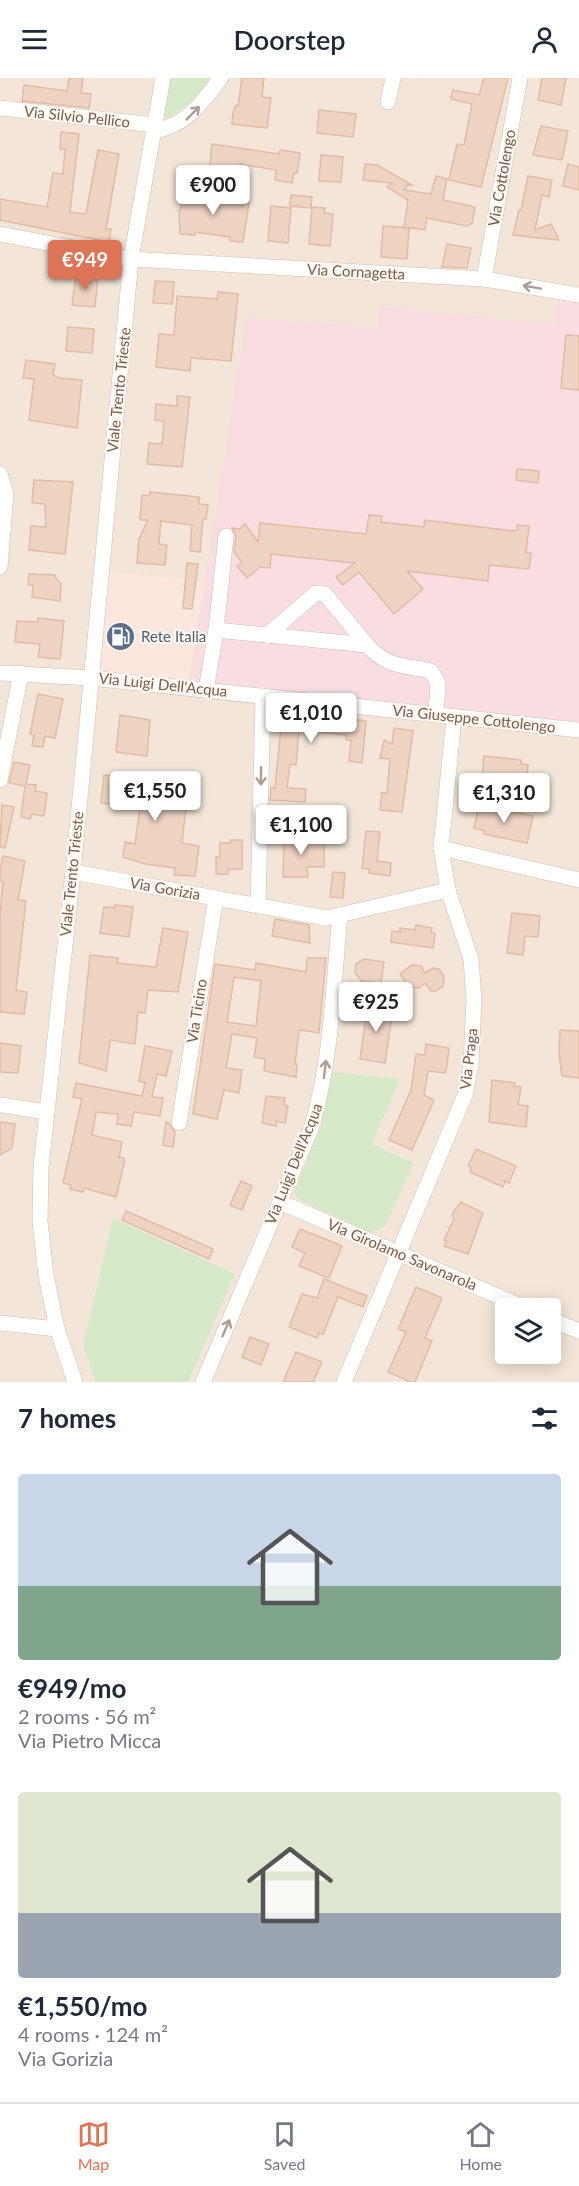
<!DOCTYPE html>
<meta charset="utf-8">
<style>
:root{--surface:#fff;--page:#f6f6f7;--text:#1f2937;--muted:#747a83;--line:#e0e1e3;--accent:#dd7456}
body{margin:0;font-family:Lato,sans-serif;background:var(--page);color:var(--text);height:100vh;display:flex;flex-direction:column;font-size:22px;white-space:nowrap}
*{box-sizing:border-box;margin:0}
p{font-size:20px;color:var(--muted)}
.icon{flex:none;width:33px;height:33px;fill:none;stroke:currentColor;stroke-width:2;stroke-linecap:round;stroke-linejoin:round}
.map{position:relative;height:1304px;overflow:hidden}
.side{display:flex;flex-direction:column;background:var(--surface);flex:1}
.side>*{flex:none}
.fabs{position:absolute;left:495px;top:1220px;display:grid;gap:12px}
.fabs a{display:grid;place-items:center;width:66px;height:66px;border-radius:6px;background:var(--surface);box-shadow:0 3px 15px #0003;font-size:30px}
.price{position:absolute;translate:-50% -51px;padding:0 14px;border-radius:6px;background:#fff;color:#222;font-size:20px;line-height:39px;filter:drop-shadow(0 2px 3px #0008)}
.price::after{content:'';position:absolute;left:50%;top:36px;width:18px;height:14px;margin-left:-9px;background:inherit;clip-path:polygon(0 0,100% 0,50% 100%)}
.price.active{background:var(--accent);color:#fff}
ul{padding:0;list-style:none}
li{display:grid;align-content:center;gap:12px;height:318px;padding:0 18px}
li span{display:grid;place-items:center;height:186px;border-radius:6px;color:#555}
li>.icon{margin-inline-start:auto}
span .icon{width:108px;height:108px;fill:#fffc;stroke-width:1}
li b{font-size:26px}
h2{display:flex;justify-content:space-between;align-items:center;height:72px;padding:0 18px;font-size:26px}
header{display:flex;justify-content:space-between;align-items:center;height:78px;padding:0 18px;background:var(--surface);font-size:27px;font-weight:600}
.tabs{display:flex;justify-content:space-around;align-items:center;height:84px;border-top:2px solid var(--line);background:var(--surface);font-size:16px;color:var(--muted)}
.tabs a{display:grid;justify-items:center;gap:3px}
.tabs .active{color:var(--accent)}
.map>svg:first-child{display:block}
.residential{fill:#f3e6d8}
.commercial{fill:#fbe7de}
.medical{fill:#f9dde1}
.green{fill:#d5e9c8}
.building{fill:#efd4c3;stroke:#e1bba4;stroke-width:1.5;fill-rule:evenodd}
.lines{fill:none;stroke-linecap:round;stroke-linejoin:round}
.minor-casing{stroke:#cdbdb0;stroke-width:16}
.minor{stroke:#fff;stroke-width:15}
.oneway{stroke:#ac9d95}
.labels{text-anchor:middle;stroke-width:4.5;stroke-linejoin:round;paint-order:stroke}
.street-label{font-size:15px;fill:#755c4e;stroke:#fef8f0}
.service-label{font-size:15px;fill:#4e5e75;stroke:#fef8f0;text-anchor:start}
</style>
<header><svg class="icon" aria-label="menu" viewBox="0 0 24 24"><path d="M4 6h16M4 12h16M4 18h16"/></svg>Doorstep<svg class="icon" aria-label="person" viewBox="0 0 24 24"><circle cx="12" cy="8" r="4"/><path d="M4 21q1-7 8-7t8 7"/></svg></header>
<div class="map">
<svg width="579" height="1304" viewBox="0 0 579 1304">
<rect width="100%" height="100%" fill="#fbf4e9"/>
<g class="residential">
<path d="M 0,0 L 161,0 L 130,178 L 0,153 Z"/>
<path d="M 165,0 L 579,0 L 579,800 L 440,768 L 445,811 L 327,838 L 75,791 L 93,598 L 204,504 L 105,493 L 134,184 Z"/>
<path d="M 0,158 L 128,183 L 89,598 L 0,593 Z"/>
<path d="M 0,597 L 90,601 L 37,1142 L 72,1304 L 0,1304 Z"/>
<path d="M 445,775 L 579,806 L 579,1250 L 551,1238 L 550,1230 L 533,1230 L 404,1174 L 469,1018 L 479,920 Z"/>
<path d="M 75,798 L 325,843 L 445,816 L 467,881 L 471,922 L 462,1016 L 398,1173 L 278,1121 L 200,1304 L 79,1304 L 60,1250 L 43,1145 Z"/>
<path d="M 281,1127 L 521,1230 L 506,1230 L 506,1275 L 550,1275 L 551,1243 L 579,1255 L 579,1304 L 205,1304 Z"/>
</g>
<path class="commercial" d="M 105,493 L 204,504 L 188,607 L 93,598 Z"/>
<path class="medical" d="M 557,224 L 579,226 L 579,645 L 189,604 L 246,239 L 378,250 L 380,229 L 555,246 Z"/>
<g class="green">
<path d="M 170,0 L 211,0 L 195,21 L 168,40 L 163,36 Z"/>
<path d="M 333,994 L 400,1001 L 372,1066 L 414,1085 L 386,1146 L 377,1153 L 366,1153 L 300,1122 L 294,1115 L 320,1051 Z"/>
<path d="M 113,1140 L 235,1196 L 188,1304 L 96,1304 L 83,1268 Z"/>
</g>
<g class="building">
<path d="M 69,0 L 83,0 L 81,15 L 91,16 L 89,30 L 22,23 L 24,7 L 67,13 Z"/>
<path d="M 242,0 L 264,0 L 262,19 L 271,20 L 267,50 L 232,46 L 233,34 L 236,27 L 238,28 Z"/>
<path d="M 484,0 L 508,0 L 481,109 L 449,102 L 457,66 L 464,67 L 472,26 L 451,21 L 453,12 L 479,17 Z"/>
<path d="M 542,0 L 566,0 L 561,27 L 538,22 Z"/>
<path d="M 319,32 L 356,36 L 353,59 L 317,55 Z"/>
<path d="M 541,48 L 568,53 L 562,82 L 533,77 Z"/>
<path d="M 61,54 L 79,56 L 70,134 L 86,136 L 98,72 L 119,76 L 106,151 L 111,151 L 109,164 L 0,142 L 0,121 L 47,129 L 53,95 L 63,96 L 65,71 L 60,71 Z"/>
<path d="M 212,66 L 279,76 L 280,72 L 300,75 L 297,95 L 294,95 L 292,105 L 275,102 L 276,92 L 240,86 L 239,98 L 209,94 Z"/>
<path d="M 321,77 L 343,79 L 341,104 L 319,103 Z"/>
<path d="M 365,86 L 377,87 L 412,107 L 408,107 L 404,112 L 431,116 L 436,98 L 447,101 L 443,122 L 475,129 L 472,145 L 467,148 L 427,140 L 425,152 L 404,149 L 408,122 L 387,109 L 392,105 L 363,102 Z"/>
<path d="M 568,86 L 579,89 L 579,112 L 563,108 Z"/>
<path d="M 528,98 L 552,102 L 549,119 L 542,117 L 535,152 L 551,146 L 559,162 L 513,157 L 519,132 L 521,132 Z"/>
<path d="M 186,114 L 226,118 L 225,123 L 249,125 L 243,164 L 230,163 L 230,159 L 195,154 L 195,157 L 180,156 L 179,134 L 182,125 L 185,125 Z"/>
<path d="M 291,117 L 312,119 L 311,130 L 290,128 Z"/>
<path d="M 271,128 L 291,130 L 288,165 L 268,163 Z"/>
<path d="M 312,129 L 325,130 L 324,135 L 333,136 L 330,168 L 309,166 Z"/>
<path d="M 383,148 L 409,150 L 407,181 L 381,179 Z"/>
<path d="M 447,166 L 471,170 L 467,190 L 442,189 Z"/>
<path d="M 76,197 L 98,199 L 95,229 L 72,227 Z"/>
<path d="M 155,203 L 174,204 L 172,226 L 153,225 Z"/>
<path d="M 218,214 L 238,216 L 231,283 L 191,280 L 190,293 L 156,289 L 159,256 L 174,257 L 177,218 L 217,221 Z"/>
<path d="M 68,249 L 94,251 L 92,275 L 66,273 Z"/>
<path d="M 566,257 L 579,258 L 579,312 L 561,310 Z"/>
<path d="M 26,282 L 55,286 L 53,297 L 59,300 L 82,302 L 77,350 L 29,342 L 34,301 L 23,300 Z"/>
<path d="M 177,318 L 190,319 L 182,389 L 147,386 L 149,365 L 162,366 L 164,343 L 155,342 L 156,326 L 177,328 Z"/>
<path d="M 517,391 L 539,393 L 538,405 L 516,402 Z"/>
<path d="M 34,402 L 73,404 L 65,476 L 29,472 L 31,448 L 46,449 L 45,426 L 32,425 Z"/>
<path d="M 150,414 L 199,419 L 199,426 L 208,427 L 206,441 L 203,441 L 200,474 L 190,473 L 192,447 L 161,443 L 159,466 L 167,467 L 165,487 L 137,485 L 139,461 L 148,442 L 140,442 L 142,417 L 150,418 Z"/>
<path d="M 369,437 L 382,438 L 381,444 L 424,449 L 425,442 L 513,453 L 518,452 L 517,447 L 529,448 L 526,475 L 531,475 L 529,491 L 489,487 L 488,503 L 407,493 L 423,511 L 394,536 L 359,494 L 343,507 L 336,499 L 355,485 L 271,476 L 270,490 L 260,489 L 247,500 L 237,488 L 242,484 L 234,474 L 236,458 L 232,450 L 240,451 L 245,446 L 258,464 L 260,445 L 366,456 Z"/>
<path d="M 187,485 L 198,486 L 192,531 L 183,530 Z"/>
<path d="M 29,496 L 55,497 L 56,501 L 61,505 L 60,523 L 32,519 L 33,507 L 28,507 Z"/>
<path d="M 38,540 L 64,543 L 60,581 L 38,579 L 40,566 L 15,564 L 17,543 L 38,544 Z"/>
<path d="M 38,616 L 63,621 L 55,660 L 45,658 L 43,669 L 32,668 L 34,657 L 30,656 Z"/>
<path d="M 283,630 L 348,637 L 348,641 L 366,643 L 362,685 L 349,683 L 351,662 L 346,662 L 346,657 L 299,652 L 296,687 L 290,686 L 287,710 L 306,711 L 305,724 L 270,722 L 271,710 L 275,710 Z"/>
<path d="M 120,637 L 150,642 L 147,678 L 116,674 Z"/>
<path d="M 394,650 L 413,653 L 402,734 L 380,732 L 382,714 L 387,716 L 390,681 L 380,680 L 384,662 L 392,666 Z"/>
<path d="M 484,678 L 521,682 L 521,686 L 528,687 L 526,707 L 482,702 Z"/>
<path d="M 14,684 L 30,687 L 26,706 L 36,707 L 35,713 L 47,715 L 44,738 L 32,736 L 30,741 L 21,739 L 25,708 L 9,705 Z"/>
<path d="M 104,697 L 175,703 L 174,710 L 188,711 L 182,765 L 199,768 L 195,798 L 174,797 L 175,790 L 145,786 L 123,779 L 125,764 L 135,766 L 140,729 L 101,725 Z"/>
<path d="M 2,727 L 14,729 L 5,770 L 0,769 Z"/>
<path d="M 479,727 L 533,738 L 527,765 L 484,756 L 485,753 L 474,750 Z"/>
<path d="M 366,753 L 380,754 L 377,783 L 391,785 L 390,798 L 369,795 L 369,791 L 362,790 Z"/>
<path d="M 284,757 L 307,757 L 307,765 L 324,765 L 324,789 L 307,789 L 308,799 L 283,799 Z"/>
<path d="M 231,762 L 242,762 L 242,791 L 228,791 L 228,796 L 216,796 L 216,779 L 220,779 L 220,765 L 231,765 Z"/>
<path d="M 3,778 L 25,783 L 18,822 L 26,823 L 16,912 L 27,914 L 24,936 L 0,934 L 0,837 L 3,804 L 0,803 L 0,793 Z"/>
<path d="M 333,794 L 345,795 L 343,820 L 330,819 Z"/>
<path d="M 115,827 L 133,829 L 129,859 L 100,855 L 104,829 L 115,830 Z"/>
<path d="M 512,835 L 540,838 L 538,859 L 525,858 L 523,877 L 507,875 Z"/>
<path d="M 275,841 L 309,847 L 310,865 L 272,858 Z"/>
<path d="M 416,847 L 432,850 L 431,854 L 435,855 L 433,870 L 391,864 L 392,853 L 400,854 L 400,850 L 415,852 Z"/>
<path d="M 163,850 L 188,854 L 178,914 L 148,912 L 145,935 L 138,934 L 135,966 L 110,962 L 106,993 L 79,985 L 90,877 L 118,880 L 117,885 L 156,889 Z"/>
<path d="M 307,880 L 326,880 L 322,922 L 319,955 L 299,952 L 295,986 L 297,986 L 296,999 L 264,993 L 265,981 L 254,979 L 257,960 L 232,956 L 226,990 L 242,992 L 239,1015 L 224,1012 L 217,1041 L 193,1036 L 215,886 L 255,892 L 256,885 L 306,894 ZM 234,899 L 261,903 L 256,948 L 227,944 Z"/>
<path d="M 364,881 L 384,884 L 381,905 L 361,903 L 355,894 L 356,886 Z"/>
<path d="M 412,887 L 421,888 L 425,895 L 433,890 L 439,891 L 444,898 L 443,908 L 436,913 L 431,913 L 425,905 L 419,910 L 409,909 L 400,896 Z"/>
<path d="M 368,926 L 393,930 L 385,985 L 360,981 Z"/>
<path d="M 560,952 L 579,953 L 579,1000 L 562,998 L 559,975 Z"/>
<path d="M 0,965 L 21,968 L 18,995 L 0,994 Z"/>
<path d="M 426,966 L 449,970 L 447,988 L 445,995 L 428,993 L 424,1017 L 434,1022 L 412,1072 L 389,1062 L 411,1012 L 416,976 L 425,977 Z"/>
<path d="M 145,968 L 172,973 L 166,998 L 157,996 L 152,1019 L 163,1020 L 160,1038 L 134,1034 L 131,1048 L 117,1046 L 118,1036 L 96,1034 L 92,1057 L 122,1064 L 119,1079 L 124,1080 L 124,1086 L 116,1119 L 84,1110 L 83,1114 L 70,1111 L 71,1107 L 63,1105 L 82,1021 L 73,1019 L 76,1005 L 142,1018 L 145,1005 L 139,1003 Z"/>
<path d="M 492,1002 L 515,1005 L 514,1008 L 521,1009 L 518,1027 L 528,1028 L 526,1049 L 489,1044 Z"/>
<path d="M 266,1018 L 285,1020 L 284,1027 L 288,1028 L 285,1045 L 276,1043 L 276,1048 L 262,1045 Z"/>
<path d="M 0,1044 L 15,1046 L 12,1070 L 0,1077 Z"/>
<path d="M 166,1044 L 169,1045 L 175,1054 L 173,1069 L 163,1067 Z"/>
<path d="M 476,1071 L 516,1088 L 509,1105 L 505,1103 L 503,1109 L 470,1094 L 471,1089 L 468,1088 Z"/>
<path d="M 241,1103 L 252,1108 L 242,1132 L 230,1127 Z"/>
<path d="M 461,1124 L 483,1135 L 468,1176 L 444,1168 L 447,1163 L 444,1162 L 454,1141 L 452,1136 Z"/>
<path d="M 126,1133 L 213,1171 L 209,1181 L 122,1142 Z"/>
<path d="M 300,1151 L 342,1168 L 329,1200 L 299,1188 L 305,1175 L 292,1169 Z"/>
<path d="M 324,1201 L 367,1218 L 363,1229 L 338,1219 L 323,1256 L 319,1255 L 317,1260 L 289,1249 L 302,1216 L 317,1220 Z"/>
<path d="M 416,1209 L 442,1220 L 425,1260 L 432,1263 L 415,1304 L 410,1304 L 388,1294 L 406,1254 L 398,1251 Z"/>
<path d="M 250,1259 L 269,1266 L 261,1287 L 242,1279 Z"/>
<path d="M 296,1274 L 322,1284 L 313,1304 L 283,1304 Z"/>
</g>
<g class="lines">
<defs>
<g id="minor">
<path d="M 388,24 L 393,0"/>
<path d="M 0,30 L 155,47"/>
<path d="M 154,53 C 187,47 201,26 221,0"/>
<path d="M 0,156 L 131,181 L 484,201 L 579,217"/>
<path d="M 484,201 L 520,0"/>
<path d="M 0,396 L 6,415 L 0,489"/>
<path d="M 216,552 L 226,458"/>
<path d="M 267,557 L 316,515 L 325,516 L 367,567"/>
<path d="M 0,595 L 91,600 L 579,652"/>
<path d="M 206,612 L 216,552 L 367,567 C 388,590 403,587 431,593 L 438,605 L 436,637"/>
<path d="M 0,702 L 21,595"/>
<path d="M 441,770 L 579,802"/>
<path d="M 73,794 L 326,840 L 448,812"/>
<path d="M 258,828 L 263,618"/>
<path d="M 0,1027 L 47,1034"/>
<path d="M 179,1045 L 216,820"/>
<path d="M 280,1124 L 525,1230"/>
<path d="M 550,1241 L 579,1253"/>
<path d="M 0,1245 L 57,1251"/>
<path d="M 75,1304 L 57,1251 L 46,1197 L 40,1143 L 41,1089 L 73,794 L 131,181 L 163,0"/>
<path d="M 203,1304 L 311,1051 C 332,982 333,909 340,837"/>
<path d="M 344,1304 L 465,1017 L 471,986 L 474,922 L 471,881 L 448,812 L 441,770 L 454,639"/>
</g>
</defs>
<use href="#minor" class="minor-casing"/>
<use href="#minor" class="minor"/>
</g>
<defs><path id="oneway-shaft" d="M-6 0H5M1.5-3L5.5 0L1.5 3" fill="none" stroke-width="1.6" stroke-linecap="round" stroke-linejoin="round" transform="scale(1.5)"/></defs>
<g class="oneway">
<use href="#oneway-shaft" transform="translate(193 35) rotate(-45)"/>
<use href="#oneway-shaft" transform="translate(532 209) rotate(-170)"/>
<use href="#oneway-shaft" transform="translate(261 698) rotate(91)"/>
<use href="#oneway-shaft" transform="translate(325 991) rotate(-83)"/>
<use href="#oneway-shaft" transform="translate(226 1250) rotate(-67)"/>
</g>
<defs>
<symbol id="fuel-disc" viewBox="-11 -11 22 22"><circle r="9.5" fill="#5c6f8a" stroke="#fef8f0"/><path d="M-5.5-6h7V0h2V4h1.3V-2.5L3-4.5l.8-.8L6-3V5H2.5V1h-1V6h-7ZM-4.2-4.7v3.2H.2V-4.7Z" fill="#fff"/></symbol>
</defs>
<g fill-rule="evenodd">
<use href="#fuel-disc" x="104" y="542" width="33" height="33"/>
</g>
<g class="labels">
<g class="street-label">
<text transform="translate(77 39) rotate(6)" y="5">Via Silvio Pellico</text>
<text transform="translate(502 100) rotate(-80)" y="5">Via Cottolengo</text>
<text transform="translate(356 194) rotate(3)" y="5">Via Cornagetta</text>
<text transform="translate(119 312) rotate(-84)" y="5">Viale Trento Trieste</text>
<text transform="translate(163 607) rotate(6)" y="5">Via Luigi Dell'Acqua</text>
<text transform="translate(474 641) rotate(6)" y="5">Via Giuseppe Cottolengo</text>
<text transform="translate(72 796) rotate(-84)" y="5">Viale Trento Trieste</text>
<text transform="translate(165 811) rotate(10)" y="5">Via Gorizia</text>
<text transform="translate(197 933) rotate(-81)" y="5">Via Ticino</text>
<text transform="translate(469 981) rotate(-83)" y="5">Via Praga</text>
<text transform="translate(294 1086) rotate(-68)" y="5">Via Luigi Dell'Acqua</text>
<text transform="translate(402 1177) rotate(23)" y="5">Via Girolamo Savonarola</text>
</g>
<g class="service-label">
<text x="141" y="564">Rete Italia</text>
</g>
</g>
</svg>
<div class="fabs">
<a><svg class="icon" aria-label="layers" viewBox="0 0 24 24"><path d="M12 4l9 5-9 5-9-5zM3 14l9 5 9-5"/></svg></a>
</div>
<b class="price" style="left:213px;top:138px">€900</b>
<b class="price active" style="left:85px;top:213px">€949</b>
<b class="price" style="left:311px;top:666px">€1,010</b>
<b class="price" style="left:155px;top:744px">€1,550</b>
<b class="price" style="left:504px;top:746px">€1,310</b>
<b class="price" style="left:301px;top:778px">€1,100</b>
<b class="price" style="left:376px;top:955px">€925</b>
</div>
<section class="side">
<h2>7 homes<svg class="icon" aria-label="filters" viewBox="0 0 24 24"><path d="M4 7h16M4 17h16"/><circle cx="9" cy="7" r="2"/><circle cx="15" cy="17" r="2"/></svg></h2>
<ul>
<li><span style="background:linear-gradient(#c9d6e8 60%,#7fa58c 0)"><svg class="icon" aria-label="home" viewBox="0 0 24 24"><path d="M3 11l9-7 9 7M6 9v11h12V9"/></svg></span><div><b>€949/mo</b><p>2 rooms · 56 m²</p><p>Via Pietro Micca</p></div></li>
<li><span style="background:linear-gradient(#dfe7d0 65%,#9aa5b1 0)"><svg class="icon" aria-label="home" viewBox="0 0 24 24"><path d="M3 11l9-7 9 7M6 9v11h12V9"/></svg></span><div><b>€1,550/mo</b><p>4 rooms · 124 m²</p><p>Via Gorizia</p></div></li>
</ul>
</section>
<nav class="tabs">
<a class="active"><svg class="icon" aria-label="map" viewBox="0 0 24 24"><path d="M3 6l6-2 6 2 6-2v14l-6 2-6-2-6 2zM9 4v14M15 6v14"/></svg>Map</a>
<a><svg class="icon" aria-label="saved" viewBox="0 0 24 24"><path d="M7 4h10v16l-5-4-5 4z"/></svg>Saved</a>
<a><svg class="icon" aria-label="home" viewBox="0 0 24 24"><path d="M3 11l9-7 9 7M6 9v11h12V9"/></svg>Home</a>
</nav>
